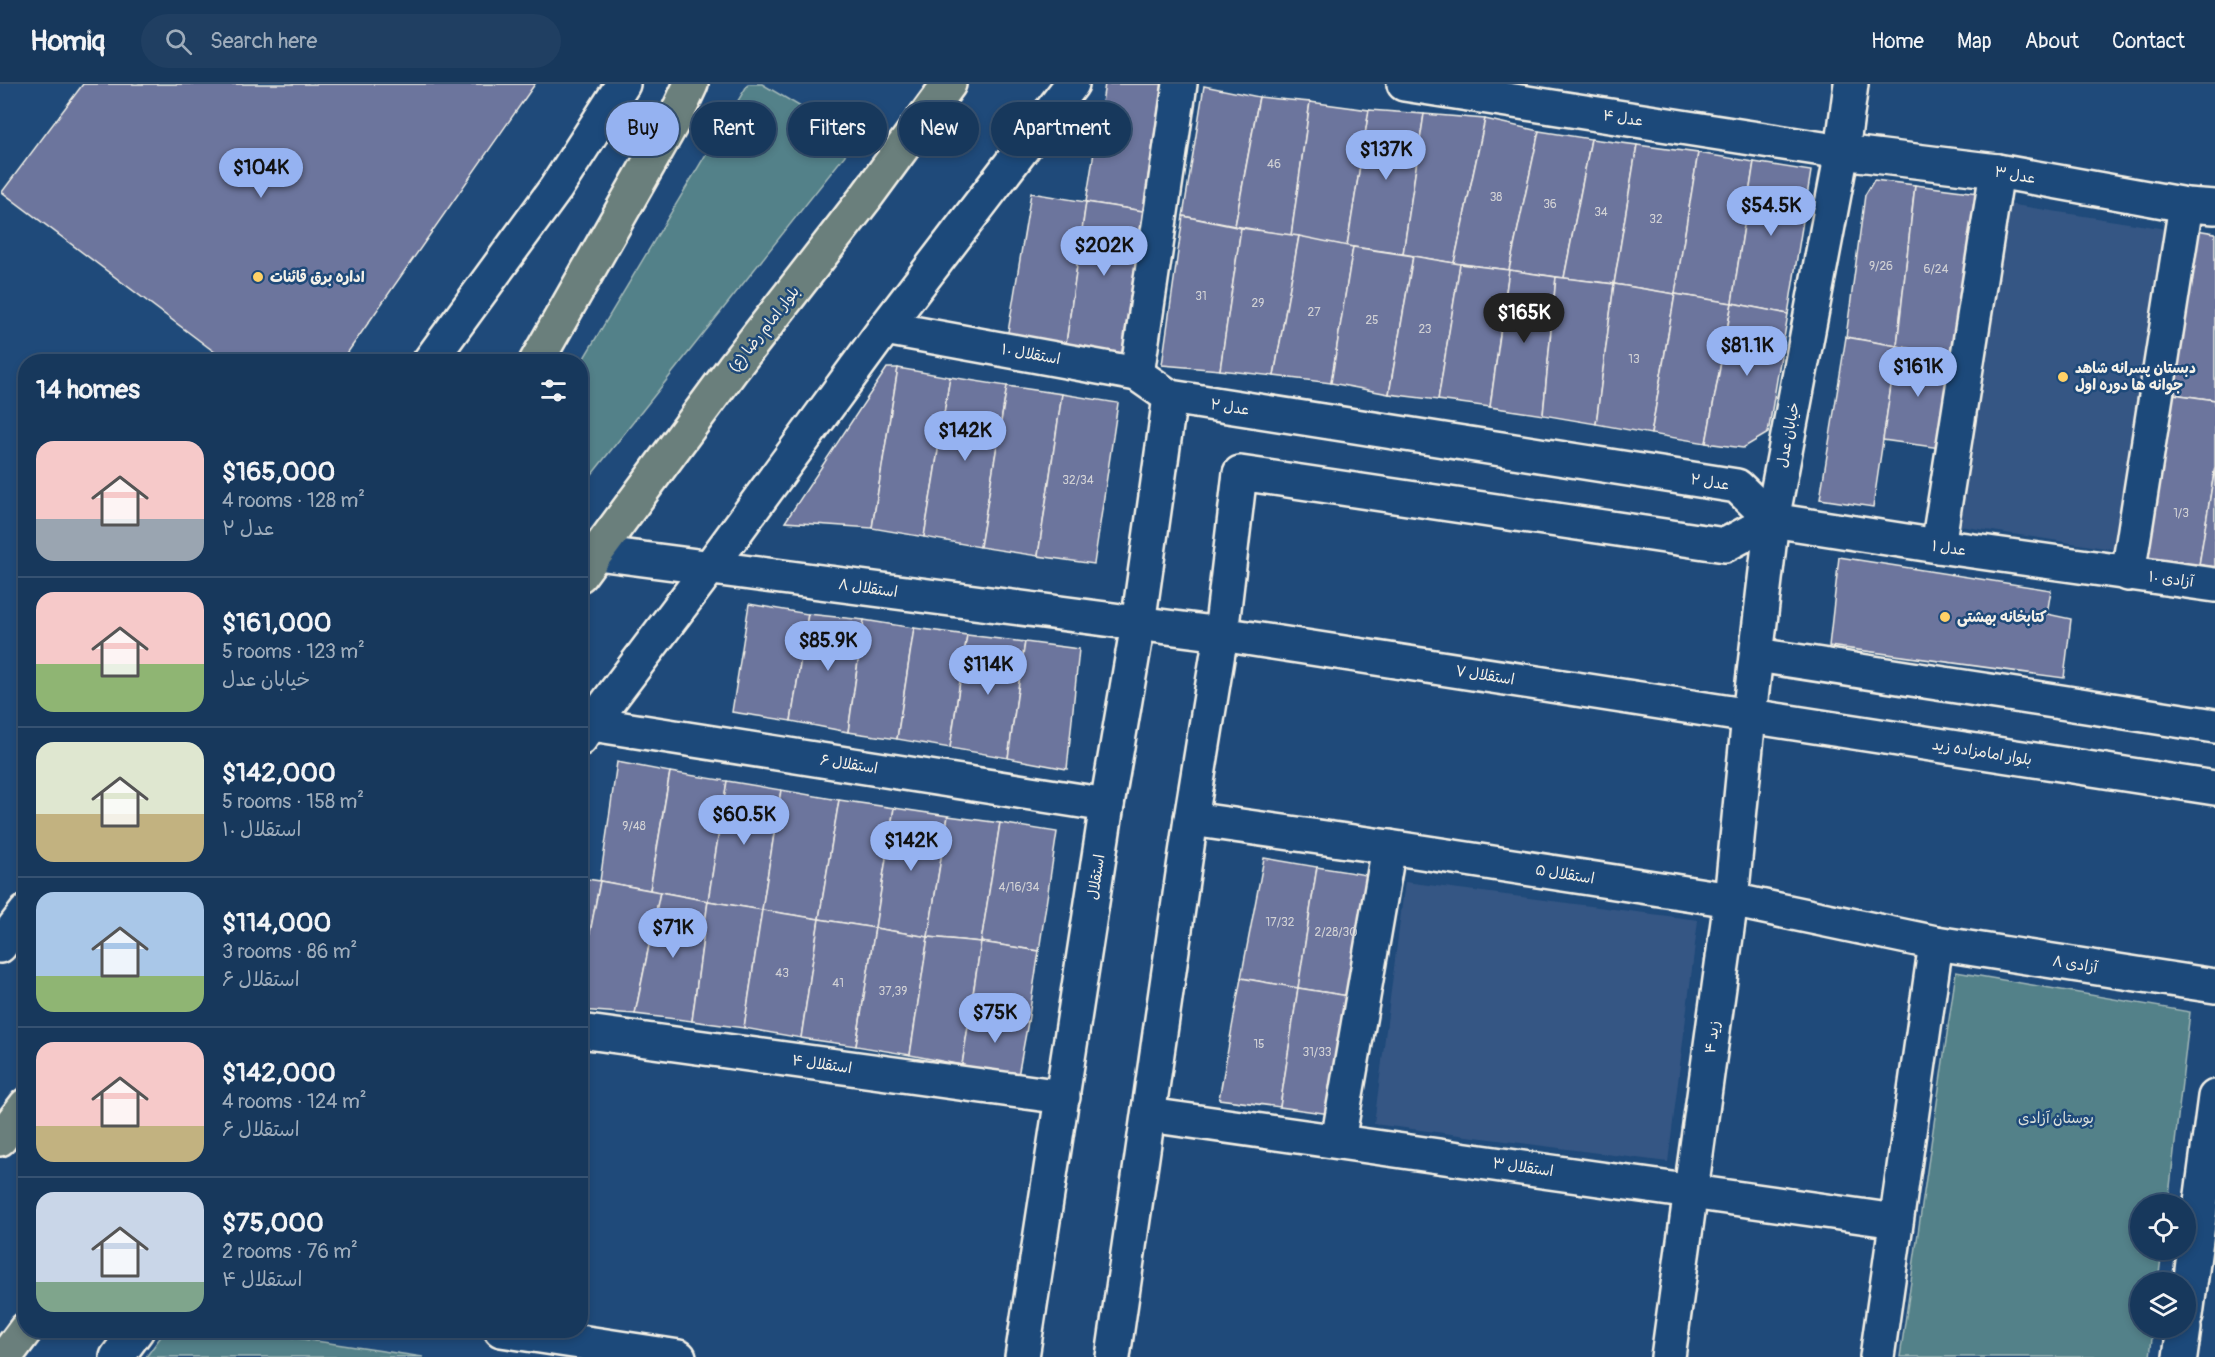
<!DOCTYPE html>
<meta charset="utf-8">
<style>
:root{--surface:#17385c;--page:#203f62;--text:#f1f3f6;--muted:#9eacbb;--line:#365272;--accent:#95b2f1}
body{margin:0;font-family:Pangolin,"Playpen Sans Arabic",sans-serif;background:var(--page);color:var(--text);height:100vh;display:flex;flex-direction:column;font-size:22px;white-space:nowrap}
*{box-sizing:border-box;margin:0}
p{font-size:20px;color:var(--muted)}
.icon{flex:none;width:33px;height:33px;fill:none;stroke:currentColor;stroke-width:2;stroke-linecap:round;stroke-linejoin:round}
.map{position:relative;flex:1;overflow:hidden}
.details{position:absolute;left:18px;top:270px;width:570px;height:984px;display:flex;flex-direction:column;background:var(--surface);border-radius:24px;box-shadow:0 3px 9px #0003,0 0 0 2px var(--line)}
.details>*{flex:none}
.top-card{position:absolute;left:606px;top:18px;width:570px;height:54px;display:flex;gap:12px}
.controls{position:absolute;left:2130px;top:1110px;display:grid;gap:12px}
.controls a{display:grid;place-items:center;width:66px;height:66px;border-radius:50%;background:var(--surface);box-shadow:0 3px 9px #0003,0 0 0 2px var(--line);font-size:30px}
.price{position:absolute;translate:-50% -51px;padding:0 14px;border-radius:21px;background:var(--accent);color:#111;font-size:20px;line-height:39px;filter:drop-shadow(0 2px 3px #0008)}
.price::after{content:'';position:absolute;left:50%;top:36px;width:18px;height:14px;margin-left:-9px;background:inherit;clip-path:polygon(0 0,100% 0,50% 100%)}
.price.on{background:#222;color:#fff}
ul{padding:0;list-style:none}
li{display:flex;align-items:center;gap:18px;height:150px;padding:0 18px}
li+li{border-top:2px solid var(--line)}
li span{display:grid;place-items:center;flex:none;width:168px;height:120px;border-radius:18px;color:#555}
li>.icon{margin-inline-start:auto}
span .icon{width:72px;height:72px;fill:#fffc;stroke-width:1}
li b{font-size:26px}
h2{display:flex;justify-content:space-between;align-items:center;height:72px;padding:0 18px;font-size:26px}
.chip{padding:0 21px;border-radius:27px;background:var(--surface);box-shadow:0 3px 9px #0003,0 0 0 2px var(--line);font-size:21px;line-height:54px}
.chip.on{background:var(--accent);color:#111}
header{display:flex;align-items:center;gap:36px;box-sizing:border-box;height:84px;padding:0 30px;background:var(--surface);border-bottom:2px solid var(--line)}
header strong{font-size:28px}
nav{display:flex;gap:33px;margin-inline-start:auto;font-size:21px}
.search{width:420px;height:54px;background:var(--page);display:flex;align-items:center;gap:15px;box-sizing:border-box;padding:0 21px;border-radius:33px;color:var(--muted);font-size:22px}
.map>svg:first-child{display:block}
.built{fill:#365784}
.green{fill:#538189;stroke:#a4b9b8;stroke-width:1.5}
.building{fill:#6c759d;stroke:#f4f1e8;stroke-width:1.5}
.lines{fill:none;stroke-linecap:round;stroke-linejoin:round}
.street-casing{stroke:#f4f1e8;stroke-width:38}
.primary-casing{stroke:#f4f1e8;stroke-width:38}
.street{stroke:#1f4a7a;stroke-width:33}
.primary{stroke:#6b7f7c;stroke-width:33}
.poi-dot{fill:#ffd166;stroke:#1f4a7a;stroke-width:2}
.labels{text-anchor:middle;stroke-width:5;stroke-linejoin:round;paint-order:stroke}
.number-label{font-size:12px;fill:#d2d2d5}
.street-label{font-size:15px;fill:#f4f1e8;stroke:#1f4a7a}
.poi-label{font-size:15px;font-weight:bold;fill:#f4f1e8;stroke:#1f4a7a;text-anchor:start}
.park-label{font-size:15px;fill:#dce0da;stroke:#1f4a7a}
</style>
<header>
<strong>Homiq</strong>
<div class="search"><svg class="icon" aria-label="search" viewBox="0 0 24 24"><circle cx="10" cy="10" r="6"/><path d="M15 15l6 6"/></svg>Search here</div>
<nav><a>Home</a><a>Map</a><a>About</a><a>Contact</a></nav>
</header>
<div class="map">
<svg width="2215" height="1273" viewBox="0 0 2215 1273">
<rect width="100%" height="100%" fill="#1f4a7a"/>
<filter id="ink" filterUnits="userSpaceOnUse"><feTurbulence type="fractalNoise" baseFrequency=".0167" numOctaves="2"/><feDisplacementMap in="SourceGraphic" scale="12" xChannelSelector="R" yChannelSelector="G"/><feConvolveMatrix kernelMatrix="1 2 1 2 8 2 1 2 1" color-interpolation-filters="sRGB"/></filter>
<g filter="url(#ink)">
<g class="built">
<path d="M 2008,120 L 2166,145 L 2118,466 L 1960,442 Z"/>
<path d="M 1405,798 L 1698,836 L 1668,1078 L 1374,1040 Z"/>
</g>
<g class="green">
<path d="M 748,0 L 762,0 L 857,56 L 581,404 L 581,279 Z"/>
<path d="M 1956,888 L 2190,928 L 2168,1120 L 2140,1120 L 2140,1166 L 2162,1166 L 2158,1198 L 2140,1198 L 2140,1244 L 2153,1244 L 2150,1273 L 1900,1273 Z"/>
<path d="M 165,1247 L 249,1247 L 423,1273 L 146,1273 Z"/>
</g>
<g class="building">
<path d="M 83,0 L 535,0 L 341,278 L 228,278 L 2,108 Z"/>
<path d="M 1105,0 L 1162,0 L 1143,127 L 1086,118 Z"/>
<path d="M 1204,2 L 1259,13 L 1235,142 L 1183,132 Z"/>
<path d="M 1259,13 L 1310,18 L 1291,152 L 1235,142 Z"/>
<path d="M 1310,18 L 1369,26 L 1347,162 L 1291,152 Z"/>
<path d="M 1369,26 L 1424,30 L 1403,170 L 1347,162 Z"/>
<path d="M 1424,30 L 1485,35 L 1454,179 L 1403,170 Z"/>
<path d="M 1485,35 L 1539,47 L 1509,186 L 1454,179 Z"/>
<path d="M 1539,47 L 1591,55 L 1564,194 L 1509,186 Z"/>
<path d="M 1591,55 L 1637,61 L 1614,200 L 1564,194 Z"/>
<path d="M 1637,61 L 1698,69 L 1675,210 L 1614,200 Z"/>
<path d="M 1698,69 L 1754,78 L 1732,219 L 1675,210 Z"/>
<path d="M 1754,78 L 1811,87 L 1788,230 L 1732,219 Z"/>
<path d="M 1874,96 L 1915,101 L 1897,262 L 1846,253 L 1865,111 Z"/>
<path d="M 1915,101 L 1978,109 L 1954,273 L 1897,262 Z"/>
<path d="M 1031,109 L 1086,118 L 1066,260 L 1007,254 Z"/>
<path d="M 1086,118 L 1143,127 L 1122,269 L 1066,260 Z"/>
<path d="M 1183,132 L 1241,144 L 1220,286 L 1162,281 Z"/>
<path d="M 1241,144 L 1299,152 L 1274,292 L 1220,286 Z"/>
<path d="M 2196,146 L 2215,149 L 2215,316 L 2173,310 Z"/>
<path d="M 1299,152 L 1353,163 L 1331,299 L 1274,292 Z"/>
<path d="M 1353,163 L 1413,172 L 1389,310 L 1331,299 Z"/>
<path d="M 1413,172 L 1460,180 L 1438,316 L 1389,310 Z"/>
<path d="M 1460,180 L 1509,186 L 1490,323 L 1438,316 Z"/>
<path d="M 1509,186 L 1556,193 L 1543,331 L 1490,323 Z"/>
<path d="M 1556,193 L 1614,200 L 1596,340 L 1543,331 Z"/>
<path d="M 1614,200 L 1675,210 L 1651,350 L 1596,340 Z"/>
<path d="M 1675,210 L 1732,219 L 1706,359 L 1651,350 Z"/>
<path d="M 1732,219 L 1788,230 L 1768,349 L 1743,364 L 1706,359 Z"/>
<path d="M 1846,253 L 1897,262 L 1873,423 L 1820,415 Z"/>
<path d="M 1897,262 L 1954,273 L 1940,364 L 1883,356 Z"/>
<path d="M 887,284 L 898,284 L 872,444 L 785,438 Z"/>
<path d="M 898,284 L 950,293 L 924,453 L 872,444 Z"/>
<path d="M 950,293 L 1007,302 L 980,463 L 924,453 Z"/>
<path d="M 1007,302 L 1062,310 L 1038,472 L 980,463 Z"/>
<path d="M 1062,310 L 1118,319 L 1094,480 L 1038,472 Z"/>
<path d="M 2173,310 L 2215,316 L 2215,383 L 2199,481 L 2146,474 Z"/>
<path d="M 2215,383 L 2215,483 L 2199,481 Z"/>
<path d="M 1839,473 L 2051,506 L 2047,530 L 2071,535 L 2064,594 L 1829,562 Z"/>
<path d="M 749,520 L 808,530 L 791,637 L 732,628 Z"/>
<path d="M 808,530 L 864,536 L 848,648 L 791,637 Z"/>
<path d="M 864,536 L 914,544 L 897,655 L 848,648 Z"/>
<path d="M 914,544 L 967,551 L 950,664 L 897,655 Z"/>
<path d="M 967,551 L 1025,558 L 1008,674 L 950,664 Z"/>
<path d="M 1025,558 L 1079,565 L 1067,685 L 1008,674 Z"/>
<path d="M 617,678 L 670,688 L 650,806 L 600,797 Z"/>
<path d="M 670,688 L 727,697 L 708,817 L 650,806 Z"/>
<path d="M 727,697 L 781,706 L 762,826 L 708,817 Z"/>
<path d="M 781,706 L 839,716 L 819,835 L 762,826 Z"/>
<path d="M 839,716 L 894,724 L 875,844 L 819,835 Z"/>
<path d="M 894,724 L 948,732 L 928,853 L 875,844 Z"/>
<path d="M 948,732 L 1000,739 L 981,858 L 928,853 Z"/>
<path d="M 1000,739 L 1057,748 L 1039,867 L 981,858 Z"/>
<path d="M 1264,774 L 1317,783 L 1298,904 L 1241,894 Z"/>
<path d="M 1317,783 L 1373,792 L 1355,913 L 1298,904 Z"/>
<path d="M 580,794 L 600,797 L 580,900 Z"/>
<path d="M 600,797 L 660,808 L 635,930 L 580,926 L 580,900 Z"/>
<path d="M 660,808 L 708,817 L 692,937 L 635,930 Z"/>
<path d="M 708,817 L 762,826 L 744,944 L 692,937 Z"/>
<path d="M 762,826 L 819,835 L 801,954 L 744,944 Z"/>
<path d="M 819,835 L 875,844 L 856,962 L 801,954 Z"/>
<path d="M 875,844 L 928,853 L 910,971 L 856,962 Z"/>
<path d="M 928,853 L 981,858 L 962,981 L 910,971 Z"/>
<path d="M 981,858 L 1039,867 L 1028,938 L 970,930 Z"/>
<path d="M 1241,894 L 1298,904 L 1280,1023 L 1219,1015 Z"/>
<path d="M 1298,904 L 1355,913 L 1337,1031 L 1280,1023 Z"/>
<path d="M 970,930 L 1028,938 L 1018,992 L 962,981 Z"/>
</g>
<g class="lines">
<defs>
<g id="street">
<path d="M 1404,0 L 1842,68 L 1997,87 L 2186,121 L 2215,123"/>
<path d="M 885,244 L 1137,290 L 1170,313 L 1737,402 L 1772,436"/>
<path d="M 429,278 L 556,104 L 623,0"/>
<path d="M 1137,290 L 1180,0"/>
<path d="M 1772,436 L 1938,462 L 2215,501"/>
<path d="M 1938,462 L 1997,87"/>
<path d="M 597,469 L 1221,550 L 2215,704"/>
<path d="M 2128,490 L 2186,121"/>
<path d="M 1757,571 L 2215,642"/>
<path d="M 592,640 L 1107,721"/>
<path d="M 580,655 L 710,483 L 885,244 L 1072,0"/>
<path d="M 1191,735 L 1389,763 L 1731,816 L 1936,859 L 2215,902"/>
<path d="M 0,862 L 26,828"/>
<path d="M 580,947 L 1063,1013"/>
<path d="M 1149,1031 L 1896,1137"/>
<path d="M 1338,1057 L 1389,763"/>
<path d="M 2186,1231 L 2215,1013"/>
<path d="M 501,1246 L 679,1273"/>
<path d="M 117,1273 L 137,1246"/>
<path d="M 1022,1273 L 1107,721 L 1138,540 L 1170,313"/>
<path d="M 1113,1273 L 1191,735 L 1221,550 L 1240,389 L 1725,461 L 1772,436"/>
<path d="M 1668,1273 L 1731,816 L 1749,632 L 1772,436 L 1842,68 L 1851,0"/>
<path d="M 1877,1273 L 1936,859"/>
<path d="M 2180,1273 L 2184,1244"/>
</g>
<g id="primary">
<path d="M 536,278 L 677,30 L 691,0"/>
<path d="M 580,491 L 733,284 L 866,113 L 949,0"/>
<path d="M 0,1055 L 26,1021"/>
<path d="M 5,1273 L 26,1245"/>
</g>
</defs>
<use href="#street" class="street-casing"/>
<use href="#primary" class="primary-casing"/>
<use href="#street" class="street"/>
<use href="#primary" class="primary"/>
</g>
</g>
<g class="poi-dot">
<circle cx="258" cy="193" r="6"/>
<circle cx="2063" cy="293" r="6"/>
<circle cx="1945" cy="533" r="6"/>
</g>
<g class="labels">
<g class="number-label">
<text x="1274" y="84">46</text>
<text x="1496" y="117">38</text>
<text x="1550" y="124">36</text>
<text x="1601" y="132">34</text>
<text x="1656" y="139">32</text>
<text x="1881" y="186">9/26</text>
<text x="1936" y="189">6/24</text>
<text x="1201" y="216">31</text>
<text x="1258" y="223">29</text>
<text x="1314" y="232">27</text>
<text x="1372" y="240">25</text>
<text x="1425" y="249">23</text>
<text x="1634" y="279">13</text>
<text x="1078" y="400">32/34</text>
<text x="2181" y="433">1/3</text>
<text x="634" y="746">9/48</text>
<text x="1019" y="807">4/16/34</text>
<text x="1280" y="842">17/32</text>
<text x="1336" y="852">2/28/30</text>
<text x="782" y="893">43</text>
<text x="838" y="903">41</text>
<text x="893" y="911">37,39</text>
<text x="1259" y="964">15</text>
<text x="1317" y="972">31/33</text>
</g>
<g class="street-label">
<text transform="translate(1623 34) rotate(9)" y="5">عدل ۴</text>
<text transform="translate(2015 91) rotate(10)" y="5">عدل ۳</text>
<text transform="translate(764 245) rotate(-52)" y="5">بلوار امام رضا (ع)</text>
<text transform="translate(1031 270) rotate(10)" y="5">استقلال ۱۰</text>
<text transform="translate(1230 323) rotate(9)" y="5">عدل ۲</text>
<text transform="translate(1788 351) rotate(-79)" y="5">خیابان عدل</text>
<text transform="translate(1710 398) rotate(9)" y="5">عدل ۲</text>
<text transform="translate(1949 464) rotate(8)" y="5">عدل ۱</text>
<text transform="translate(2171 495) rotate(7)" y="5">آزادی ۱۰</text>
<text transform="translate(868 504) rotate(8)" y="5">استقلال ۸</text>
<text transform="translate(1485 591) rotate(9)" y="5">استقلال ۷</text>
<text transform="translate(1982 668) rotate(9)" y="5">بلوار امامزاده زید</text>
<text transform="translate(849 680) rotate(9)" y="5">استقلال ۶</text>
<text transform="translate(1565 790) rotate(9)" y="5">استقلال ۵</text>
<text transform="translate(1096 793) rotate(-81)" y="5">استقلال</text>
<text transform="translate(2075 880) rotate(9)" y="5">آزادی ۸</text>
<text transform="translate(1712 953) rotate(-82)" y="5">زید ۴</text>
<text transform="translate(822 980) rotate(8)" y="5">استقلال ۴</text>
<text transform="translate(1523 1083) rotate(8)" y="5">استقلال ۳</text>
</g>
<g class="poi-label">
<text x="270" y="198">اداره برق قائنات</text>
<text x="2075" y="289">دبستان پسرانه شاهد<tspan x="2075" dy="17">جوانه ها دوره اول</tspan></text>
<text x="1957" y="538">کتابخانه بهشتی</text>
</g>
<g class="park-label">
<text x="2056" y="1039">بوستان آزادی</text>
</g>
</g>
</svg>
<div class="controls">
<a><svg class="icon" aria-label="locate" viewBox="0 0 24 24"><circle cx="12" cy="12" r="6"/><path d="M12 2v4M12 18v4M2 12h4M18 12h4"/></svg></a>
<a><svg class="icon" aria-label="layers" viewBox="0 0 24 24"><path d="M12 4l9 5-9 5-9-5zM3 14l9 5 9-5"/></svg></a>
</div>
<b class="price" style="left:1386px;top:97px">$137K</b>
<b class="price" style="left:261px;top:115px">$104K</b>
<b class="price" style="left:1771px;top:153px">$54.5K</b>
<b class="price" style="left:1104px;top:193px">$202K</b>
<b class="price on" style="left:1524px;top:260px">$165K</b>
<b class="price" style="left:1747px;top:293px">$81.1K</b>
<b class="price" style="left:1918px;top:314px">$161K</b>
<b class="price" style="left:965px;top:378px">$142K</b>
<b class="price" style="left:828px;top:588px">$85.9K</b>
<b class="price" style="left:988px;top:612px">$114K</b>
<b class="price" style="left:744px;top:762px">$60.5K</b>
<b class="price" style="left:911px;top:788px">$142K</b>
<b class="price" style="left:673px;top:875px">$71K</b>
<b class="price" style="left:995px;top:960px">$75K</b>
<div class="top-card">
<a class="chip on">Buy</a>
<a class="chip">Rent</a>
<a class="chip">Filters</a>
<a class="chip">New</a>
<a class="chip">Apartment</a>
</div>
<section class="details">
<h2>14 homes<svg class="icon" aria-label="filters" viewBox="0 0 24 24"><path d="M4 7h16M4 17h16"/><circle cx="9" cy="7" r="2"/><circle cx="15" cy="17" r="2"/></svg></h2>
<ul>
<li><span style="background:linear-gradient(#f6c9c9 65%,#9aa5b1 0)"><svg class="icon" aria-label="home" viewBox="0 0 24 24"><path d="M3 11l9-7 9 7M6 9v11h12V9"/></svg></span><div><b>$165,000</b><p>4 rooms · 128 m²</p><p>عدل ۲</p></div></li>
<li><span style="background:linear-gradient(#f6c9c9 60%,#8fb573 0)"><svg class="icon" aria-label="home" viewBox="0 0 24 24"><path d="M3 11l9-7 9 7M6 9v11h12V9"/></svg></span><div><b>$161,000</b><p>5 rooms · 123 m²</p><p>خیابان عدل</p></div></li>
<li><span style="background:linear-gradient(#dfe7d0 60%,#c2b280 0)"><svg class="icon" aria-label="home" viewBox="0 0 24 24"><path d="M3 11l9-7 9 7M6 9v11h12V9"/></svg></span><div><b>$142,000</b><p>5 rooms · 158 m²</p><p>استقلال ۱۰</p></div></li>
<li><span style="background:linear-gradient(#a9c7e8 70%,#8fb573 0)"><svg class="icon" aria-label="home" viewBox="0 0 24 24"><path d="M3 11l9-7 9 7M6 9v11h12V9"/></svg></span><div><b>$114,000</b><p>3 rooms · 86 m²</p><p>استقلال ۶</p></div></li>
<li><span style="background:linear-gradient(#f6c9c9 70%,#c2b280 0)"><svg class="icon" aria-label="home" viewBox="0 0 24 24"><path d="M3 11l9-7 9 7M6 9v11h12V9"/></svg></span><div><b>$142,000</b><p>4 rooms · 124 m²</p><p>استقلال ۶</p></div></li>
<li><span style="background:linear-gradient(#c9d6e8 75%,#7fa58c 0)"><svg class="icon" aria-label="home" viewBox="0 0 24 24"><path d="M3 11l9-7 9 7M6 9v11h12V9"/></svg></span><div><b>$75,000</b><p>2 rooms · 76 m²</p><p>استقلال ۴</p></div></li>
</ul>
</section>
</div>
